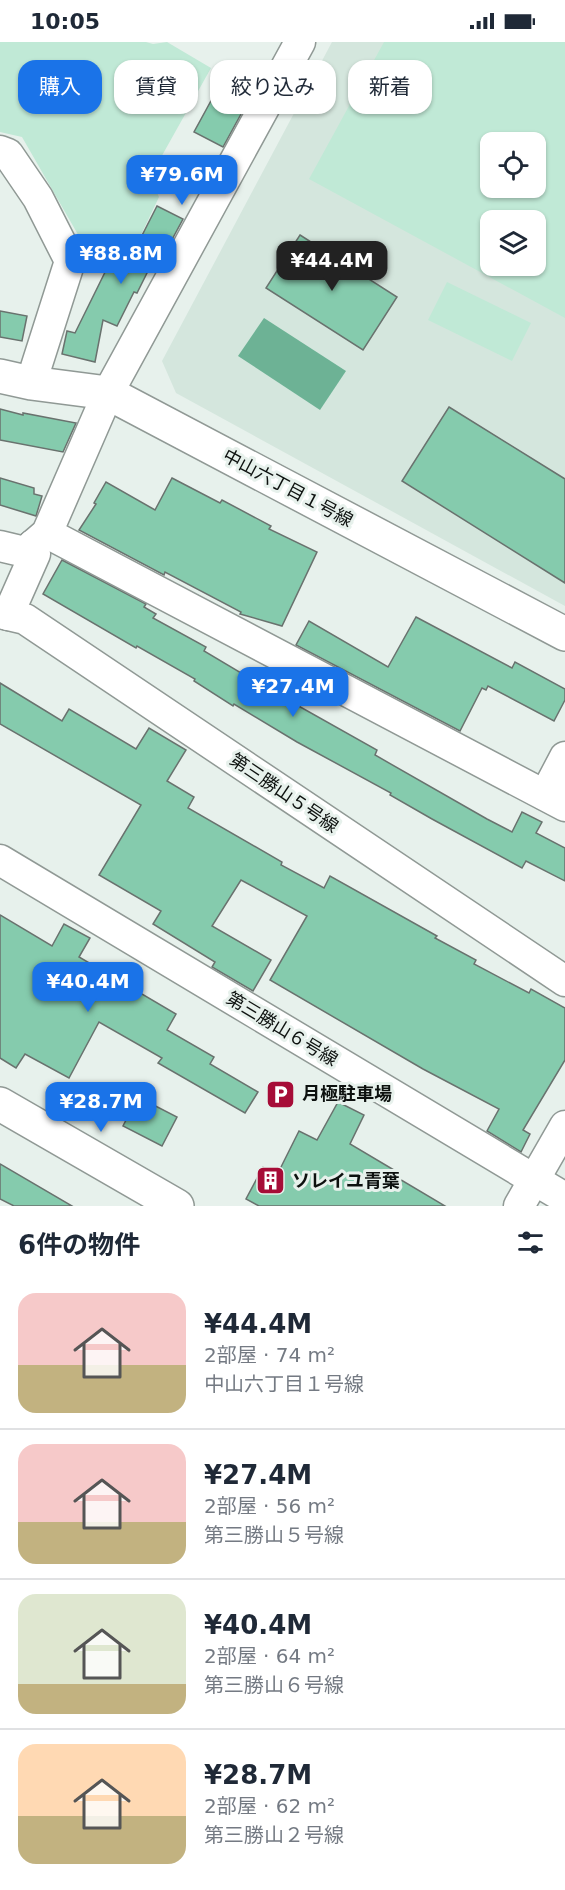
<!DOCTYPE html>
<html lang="ja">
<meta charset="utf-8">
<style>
:root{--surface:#fff;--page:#f2f2f3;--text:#1f2937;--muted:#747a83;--line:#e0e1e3;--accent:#1a73e8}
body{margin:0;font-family:"DejaVu Sans","Noto Sans JP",sans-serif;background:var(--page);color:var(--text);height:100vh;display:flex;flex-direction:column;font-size:22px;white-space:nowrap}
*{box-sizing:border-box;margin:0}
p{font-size:20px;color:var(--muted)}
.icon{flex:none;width:33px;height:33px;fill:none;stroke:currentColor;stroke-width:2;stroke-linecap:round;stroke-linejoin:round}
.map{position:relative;height:1164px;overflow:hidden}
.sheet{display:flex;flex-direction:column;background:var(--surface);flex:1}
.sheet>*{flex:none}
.hud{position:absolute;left:18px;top:18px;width:530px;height:54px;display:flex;gap:12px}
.buttons{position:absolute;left:480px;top:90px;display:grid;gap:12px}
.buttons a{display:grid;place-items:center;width:66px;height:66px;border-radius:12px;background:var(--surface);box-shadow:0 2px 4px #0004;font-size:30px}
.price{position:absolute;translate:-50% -51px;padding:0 14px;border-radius:12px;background:var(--accent);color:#fff;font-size:20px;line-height:39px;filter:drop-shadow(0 2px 3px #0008)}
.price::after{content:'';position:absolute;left:50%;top:36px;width:18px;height:14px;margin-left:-9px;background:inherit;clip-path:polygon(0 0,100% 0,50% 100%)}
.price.on{background:#222;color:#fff}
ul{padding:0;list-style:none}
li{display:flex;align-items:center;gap:18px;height:150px;padding:0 18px}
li+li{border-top:2px solid var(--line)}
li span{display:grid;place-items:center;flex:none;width:168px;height:120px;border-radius:18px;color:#555}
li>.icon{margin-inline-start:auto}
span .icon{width:72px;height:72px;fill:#fffc;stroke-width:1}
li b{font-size:26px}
h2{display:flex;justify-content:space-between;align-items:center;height:72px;padding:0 18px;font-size:26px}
.pill{padding:0 21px;border-radius:18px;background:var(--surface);box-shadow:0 2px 4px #0004;font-size:21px;line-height:54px}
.pill.on{background:var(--accent);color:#fff}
.status{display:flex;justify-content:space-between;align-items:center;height:42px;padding:0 30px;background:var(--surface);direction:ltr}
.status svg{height:16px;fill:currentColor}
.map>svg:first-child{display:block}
.built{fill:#d4e6dd;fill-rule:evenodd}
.green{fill:#c0e9d6;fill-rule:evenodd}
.water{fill:#6db295}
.building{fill:#85cbad;stroke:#69726e;stroke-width:1.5}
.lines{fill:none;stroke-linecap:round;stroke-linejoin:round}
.street-casing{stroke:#909995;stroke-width:33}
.secondary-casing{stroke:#909995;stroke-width:36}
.street{stroke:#fff;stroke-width:30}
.secondary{stroke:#fff;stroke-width:33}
.labels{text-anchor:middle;stroke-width:6;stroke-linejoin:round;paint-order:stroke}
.street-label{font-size:18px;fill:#0d110f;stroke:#e7f1ec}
.poi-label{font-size:18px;font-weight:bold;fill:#0d110f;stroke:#e7f1ec;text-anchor:start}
</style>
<div class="status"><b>10:05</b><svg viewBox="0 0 49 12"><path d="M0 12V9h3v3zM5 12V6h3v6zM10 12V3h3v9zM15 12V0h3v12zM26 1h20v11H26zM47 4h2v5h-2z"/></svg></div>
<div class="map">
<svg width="565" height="1164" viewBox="0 0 565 1164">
<rect width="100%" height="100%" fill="#e7f1ec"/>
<path class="built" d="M 332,0 L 565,0 L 565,564 L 176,351 L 162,319 ZM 490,100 L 536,100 L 536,146 L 490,146 ZM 490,178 L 536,178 L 536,224 L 490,224 Z"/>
<g class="green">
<path d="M 0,0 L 146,0 L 153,2 L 167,0 L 211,26 L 150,135 L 159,155 L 140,195 L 122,196 L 88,210 L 22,95 L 0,90 Z"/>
<path d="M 384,0 L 565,0 L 565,276 L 309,137 ZM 536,100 L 536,146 L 490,146 L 490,100 ZM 536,178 L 536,224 L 490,224 L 490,178 Z"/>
<path d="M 447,240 L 531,281 L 512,319 L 428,278 Z"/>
</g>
<path class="water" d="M 264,276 L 346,329 L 320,368 L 238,314 Z"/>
<g class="building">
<path d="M 218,46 L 247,61 L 223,105 L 194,90 Z"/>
<path d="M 164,117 L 188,130 L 178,148 L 155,135 Z"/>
<path d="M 157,164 L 183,177 L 161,218 L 155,215 L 137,251 L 134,250 L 117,284 L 103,278 L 95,320 L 62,312 L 67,289 L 75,291 L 115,210 L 130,217 Z"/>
<path d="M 300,193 L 397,255 L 363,308 L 266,246 Z"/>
<path d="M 0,269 L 27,274 L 22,299 L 0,295 Z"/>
<path d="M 449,365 L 565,437 L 565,541 L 402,439 Z"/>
<path d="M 0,367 L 23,373 L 23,371 L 76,381 L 63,410 L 0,398 Z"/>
<path d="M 0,436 L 34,446 L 34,452 L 42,454 L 36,474 L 0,463 Z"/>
<path d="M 172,436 L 220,461 L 222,458 L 271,484 L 269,487 L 317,510 L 282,584 L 240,572 L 241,570 L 165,530 L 164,533 L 79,488 L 96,462 L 94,461 L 106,440 L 155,468 Z"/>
<path d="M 62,518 L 146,562 L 144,565 L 156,572 L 153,576 L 206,605 L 204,609 L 263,644 L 377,708 L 375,713 L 487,777 L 512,790 L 522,770 L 542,780 L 536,791 L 565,806 L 565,839 L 526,819 L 522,826 L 432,777 L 390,753 L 391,751 L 297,700 L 234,662 L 233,664 L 194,639 L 195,637 L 137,604 L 136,606 L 43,552 Z"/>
<path d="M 416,575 L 512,626 L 515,620 L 565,647 L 565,658 L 554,679 L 488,644 L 486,648 L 482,646 L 460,689 L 296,603 L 309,579 L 388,625 Z"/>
<path d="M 0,641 L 62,679 L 69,667 L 136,707 L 149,686 L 186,708 L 167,739 L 194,755 L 188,766 L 282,820 L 281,823 L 324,846 L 330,834 L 437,894 L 435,896 L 476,918 L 474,922 L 529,951 L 531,947 L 565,966 L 565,1018 L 523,1088 L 530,1092 L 521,1110 L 487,1089 L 499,1067 L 423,1027 L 270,938 L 307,874 L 241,838 L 212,884 L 271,918 L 253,949 L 212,925 L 215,920 L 153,882 L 161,869 L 99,833 L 141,763 L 0,682 Z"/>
<path d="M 0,873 L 52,904 L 64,882 L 90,896 L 79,915 L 176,972 L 167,988 L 214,1015 L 210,1022 L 258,1050 L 245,1071 L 158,1021 L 162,1016 L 99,980 L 69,1036 L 25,1012 L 16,1026 L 0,1016 Z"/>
<path d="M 138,1055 L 177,1075 L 162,1104 L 123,1084 Z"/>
<path d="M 338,1060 L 364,1073 L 350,1102 L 394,1128 L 391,1132 L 445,1164 L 259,1164 L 246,1157 L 263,1125 L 277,1133 L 299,1089 L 317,1098 Z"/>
<path d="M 0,1122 L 72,1164 L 14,1164 L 0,1157 Z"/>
</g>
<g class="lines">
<defs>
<g id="street">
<path d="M 0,109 L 8,112 L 38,156 L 70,219 L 31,341"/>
<path d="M 47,491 L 565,764"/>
<path d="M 0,504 L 25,510 L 47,491 L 108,351 L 300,0"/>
<path d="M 0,571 L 25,577 L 565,939"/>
<path d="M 8,573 L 35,512 L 33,503"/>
<path d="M 545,753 L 565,715"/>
<path d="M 0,818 L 565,1156"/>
<path d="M 519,1164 L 565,1084"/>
</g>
<g id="secondary">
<path d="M 0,334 L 31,341 L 108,351 L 565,592"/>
<path d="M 0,1062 L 177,1164"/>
</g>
</defs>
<use href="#street" class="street-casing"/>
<use href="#secondary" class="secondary-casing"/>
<use href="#street" class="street"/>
<use href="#secondary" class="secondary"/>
</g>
<defs>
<symbol id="parking-square" viewBox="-11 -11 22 22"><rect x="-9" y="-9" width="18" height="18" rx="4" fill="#a60c37" stroke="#e7f1ec"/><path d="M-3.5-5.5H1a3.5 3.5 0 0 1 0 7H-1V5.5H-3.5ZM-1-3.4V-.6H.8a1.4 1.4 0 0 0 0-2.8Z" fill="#fff"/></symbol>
<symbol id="building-square" viewBox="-11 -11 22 22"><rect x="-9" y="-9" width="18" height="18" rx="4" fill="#a60c37" stroke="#e7f1ec"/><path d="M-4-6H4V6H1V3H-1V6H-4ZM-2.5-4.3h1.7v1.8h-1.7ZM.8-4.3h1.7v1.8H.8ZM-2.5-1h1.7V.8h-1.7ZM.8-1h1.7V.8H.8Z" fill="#fff"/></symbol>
</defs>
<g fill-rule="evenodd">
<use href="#parking-square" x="264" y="1036" width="33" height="33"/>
<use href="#building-square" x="254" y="1122" width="33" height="33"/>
</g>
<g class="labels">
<g class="street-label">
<text transform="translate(288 446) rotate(28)" y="6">中山六丁目１号線</text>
<text transform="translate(284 751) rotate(34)" y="6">第三勝山５号線</text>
<text transform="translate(282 987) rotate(31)" y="6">第三勝山６号線</text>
</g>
<g class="poi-label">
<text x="302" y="1058">月極駐車場</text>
<text x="292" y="1145">ソレイユ青葉</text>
</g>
</g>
</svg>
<div class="buttons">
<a><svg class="icon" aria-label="locate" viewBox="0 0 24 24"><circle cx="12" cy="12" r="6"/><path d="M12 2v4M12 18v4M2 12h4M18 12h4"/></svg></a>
<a><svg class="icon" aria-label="layers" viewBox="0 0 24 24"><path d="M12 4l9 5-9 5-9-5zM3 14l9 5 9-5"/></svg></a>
</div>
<b class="price" style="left:182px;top:164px">¥79.6M</b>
<b class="price" style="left:121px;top:243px">¥88.8M</b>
<b class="price on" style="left:332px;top:250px">¥44.4M</b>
<b class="price" style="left:293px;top:676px">¥27.4M</b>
<b class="price" style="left:88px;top:971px">¥40.4M</b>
<b class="price" style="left:101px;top:1091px">¥28.7M</b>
<div class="hud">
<a class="pill on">購入</a>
<a class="pill">賃貸</a>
<a class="pill">絞り込み</a>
<a class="pill">新着</a>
</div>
</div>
<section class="sheet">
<h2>6件の物件<svg class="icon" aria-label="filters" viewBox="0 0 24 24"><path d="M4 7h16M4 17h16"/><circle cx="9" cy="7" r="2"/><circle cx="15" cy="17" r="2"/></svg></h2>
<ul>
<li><span style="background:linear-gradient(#f6c9c9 60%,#c2b280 0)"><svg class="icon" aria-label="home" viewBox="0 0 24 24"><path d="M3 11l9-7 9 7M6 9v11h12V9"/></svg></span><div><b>¥44.4M</b><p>2部屋 · 74 m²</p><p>中山六丁目１号線</p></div></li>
<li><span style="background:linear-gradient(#f6c9c9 65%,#c2b280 0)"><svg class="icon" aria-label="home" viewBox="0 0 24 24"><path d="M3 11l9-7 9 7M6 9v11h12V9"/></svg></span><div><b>¥27.4M</b><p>2部屋 · 56 m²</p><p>第三勝山５号線</p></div></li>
<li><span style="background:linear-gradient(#dfe7d0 75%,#c2b280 0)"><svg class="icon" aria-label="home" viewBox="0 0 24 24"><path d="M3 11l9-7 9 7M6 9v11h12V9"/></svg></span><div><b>¥40.4M</b><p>2部屋 · 64 m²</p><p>第三勝山６号線</p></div></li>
<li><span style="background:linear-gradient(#ffd9b3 60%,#c2b280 0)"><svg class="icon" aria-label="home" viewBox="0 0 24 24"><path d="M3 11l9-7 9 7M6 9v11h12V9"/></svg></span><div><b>¥28.7M</b><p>2部屋 · 62 m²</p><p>第三勝山２号線</p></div></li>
</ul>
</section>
